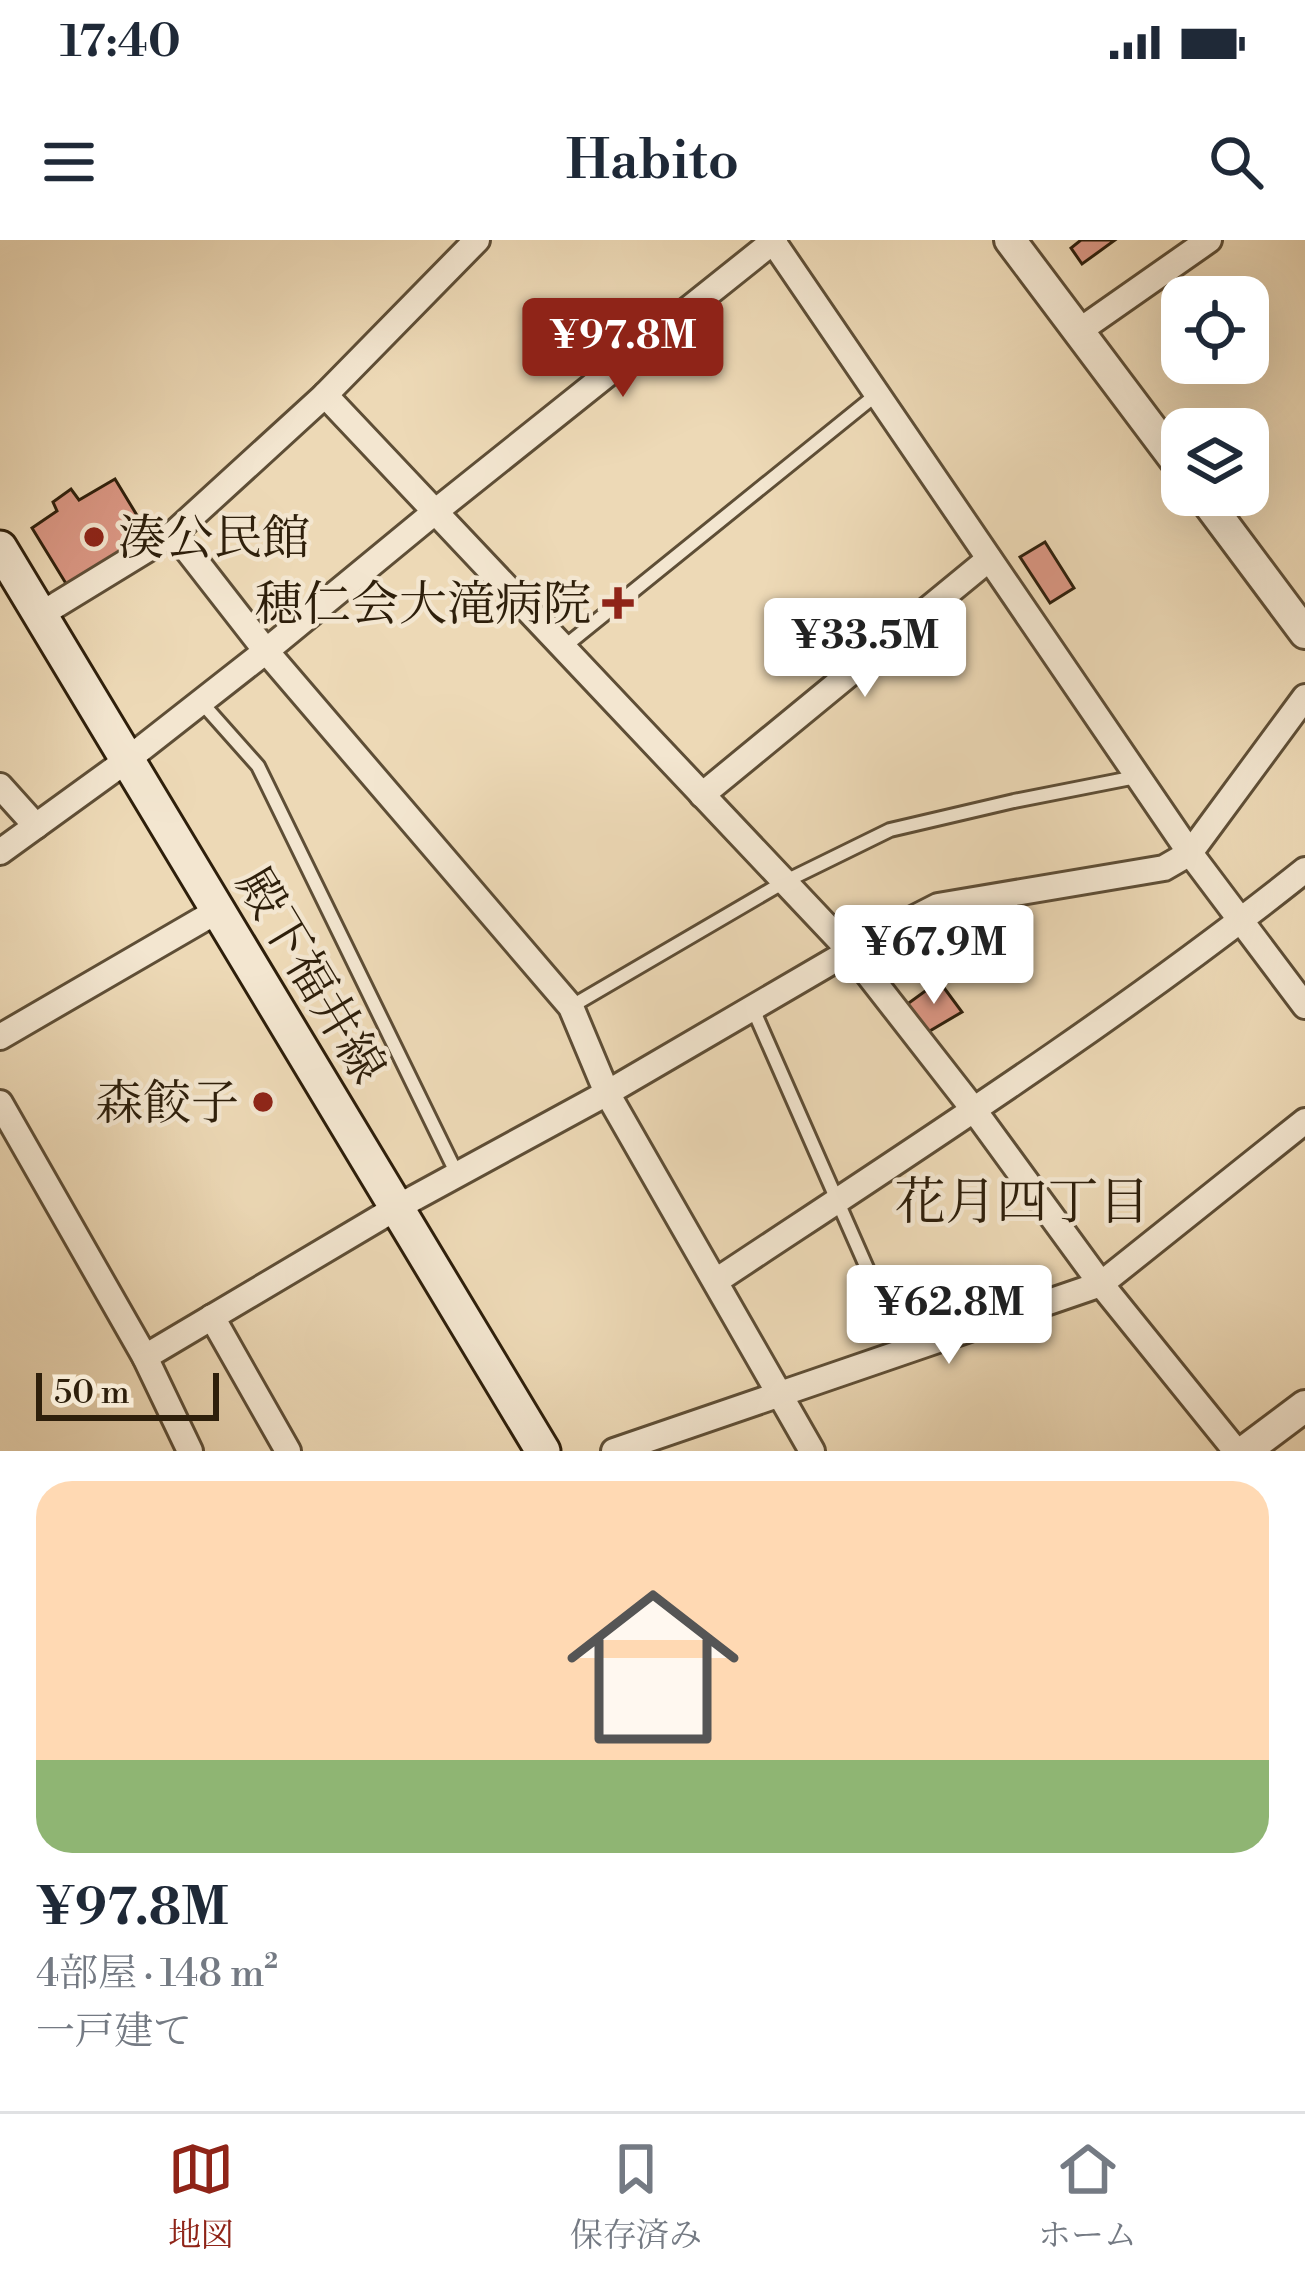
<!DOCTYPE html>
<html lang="ja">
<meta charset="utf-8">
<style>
:root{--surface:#fff;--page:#f6f6f7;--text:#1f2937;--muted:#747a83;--line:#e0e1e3;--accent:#8f2418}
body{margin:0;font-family:"Libre Bodoni","Noto Serif JP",serif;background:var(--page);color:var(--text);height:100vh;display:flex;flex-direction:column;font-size:45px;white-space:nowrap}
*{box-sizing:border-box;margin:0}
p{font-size:39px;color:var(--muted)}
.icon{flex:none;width:66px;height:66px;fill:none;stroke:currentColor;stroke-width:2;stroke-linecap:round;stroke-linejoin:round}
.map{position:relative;height:1211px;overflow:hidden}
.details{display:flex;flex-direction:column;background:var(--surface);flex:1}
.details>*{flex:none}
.tools{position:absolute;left:1161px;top:36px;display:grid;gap:24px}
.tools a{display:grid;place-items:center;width:108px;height:108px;border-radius:24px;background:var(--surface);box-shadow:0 12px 48px #0002;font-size:60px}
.scale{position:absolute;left:36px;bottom:30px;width:183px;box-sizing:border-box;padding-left:12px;border:6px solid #2e1f0b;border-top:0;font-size:33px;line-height:42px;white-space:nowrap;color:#2e1f0b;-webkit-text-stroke:9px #f3e6d0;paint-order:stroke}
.price{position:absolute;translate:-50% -102px;padding:0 27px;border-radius:12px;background:#fff;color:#222;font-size:39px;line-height:78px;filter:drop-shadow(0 3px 6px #0008)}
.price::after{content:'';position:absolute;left:50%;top:72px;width:36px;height:27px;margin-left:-18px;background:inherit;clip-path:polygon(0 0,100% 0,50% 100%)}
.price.active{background:var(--accent);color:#fff}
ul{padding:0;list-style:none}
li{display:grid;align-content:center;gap:24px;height:636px;padding:0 36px}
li+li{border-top:3px solid var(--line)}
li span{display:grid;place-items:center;height:372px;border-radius:36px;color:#555}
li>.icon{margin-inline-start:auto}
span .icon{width:216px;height:216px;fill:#fffc;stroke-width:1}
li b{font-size:51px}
.status{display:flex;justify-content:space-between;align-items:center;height:84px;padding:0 60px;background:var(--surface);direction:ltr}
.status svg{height:33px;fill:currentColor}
header{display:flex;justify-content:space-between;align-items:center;height:156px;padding:0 36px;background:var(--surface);font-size:54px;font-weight:600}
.tab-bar{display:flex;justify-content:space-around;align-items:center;height:168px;border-top:3px solid var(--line);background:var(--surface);font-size:33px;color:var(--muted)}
.tab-bar a{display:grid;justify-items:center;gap:6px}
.tab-bar .active{color:var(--accent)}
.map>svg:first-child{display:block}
.building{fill:#db9784;stroke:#2e1f0b;stroke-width:3}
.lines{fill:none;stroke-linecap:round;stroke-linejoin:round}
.service-casing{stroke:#5e4e36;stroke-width:18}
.minor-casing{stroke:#5e4e36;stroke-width:30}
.tertiary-casing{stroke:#5e4e36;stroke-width:36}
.secondary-casing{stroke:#2e1f0b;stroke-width:39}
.service{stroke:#f3e6d0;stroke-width:12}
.minor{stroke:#f3e6d0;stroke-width:24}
.tertiary{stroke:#f3e6d0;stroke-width:30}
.secondary{stroke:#f3e6d0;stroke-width:33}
.poi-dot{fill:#8f2418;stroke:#f3e6d0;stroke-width:4.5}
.labels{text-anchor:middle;stroke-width:9;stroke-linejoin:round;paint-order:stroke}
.poi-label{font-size:48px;fill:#2e1f0b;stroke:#f3e6d0;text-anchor:end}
.street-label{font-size:48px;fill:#2e1f0b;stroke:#f3e6d0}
.neighbourhood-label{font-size:51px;fill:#2e1f0b;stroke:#f3e6d0}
</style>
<div class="status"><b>17:40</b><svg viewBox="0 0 49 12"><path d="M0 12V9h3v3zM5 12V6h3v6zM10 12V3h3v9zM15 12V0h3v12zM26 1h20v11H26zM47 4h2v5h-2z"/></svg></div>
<header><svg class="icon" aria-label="menu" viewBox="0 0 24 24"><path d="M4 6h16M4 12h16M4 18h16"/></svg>Habito<svg class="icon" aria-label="search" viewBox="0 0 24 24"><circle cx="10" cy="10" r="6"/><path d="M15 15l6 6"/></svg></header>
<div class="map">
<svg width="1305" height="1211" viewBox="0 0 1305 1211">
<rect width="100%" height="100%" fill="#edd9b6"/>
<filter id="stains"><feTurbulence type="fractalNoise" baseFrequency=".00167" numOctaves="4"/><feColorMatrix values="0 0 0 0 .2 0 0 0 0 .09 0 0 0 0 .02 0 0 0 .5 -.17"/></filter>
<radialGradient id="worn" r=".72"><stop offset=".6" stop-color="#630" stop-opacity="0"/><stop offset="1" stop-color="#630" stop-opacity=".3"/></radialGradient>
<g class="building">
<path d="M 1081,0 L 1115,0 L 1082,24 L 1071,8 Z"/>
<path d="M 115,239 L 155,305 L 73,355 L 32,288 L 57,271 L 53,262 L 71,249 L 79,260 Z"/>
<path d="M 1045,302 L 1074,348 L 1050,363 L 1020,317 Z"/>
<path d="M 939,741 L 962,772 L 928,792 L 906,765 Z"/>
</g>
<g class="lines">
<defs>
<g id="service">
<path d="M 564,407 L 877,154"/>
<path d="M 202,463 L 258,526 L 457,934"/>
<path d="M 572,766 L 784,642 L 890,590 L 1014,561 L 1136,537"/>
<path d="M 753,769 L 903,1110"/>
</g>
<g id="minor">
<path d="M 772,0 L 1190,613 L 1305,766"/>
<path d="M 1079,91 L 1209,0"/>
<path d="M 325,155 L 850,711 L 974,870 L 1101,1044 L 1236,1211"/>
<path d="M 174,293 L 266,411 L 571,767 L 607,853 L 812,1211"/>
<path d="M 40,375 L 174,293 L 325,155 L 477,0"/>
<path d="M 0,546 L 36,586"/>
<path d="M 702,555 L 989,319"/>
<path d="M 0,612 L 127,520 L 266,411 L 436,271 L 775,0"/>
<path d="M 0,797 L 217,671"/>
<path d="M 0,863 L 145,1117 L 190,1211"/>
<path d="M 716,1041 C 915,909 1118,779 1305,630"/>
<path d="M 212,1077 L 288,1211"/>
<path d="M 145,1117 L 396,968 L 607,853 L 850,711 L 938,666 L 1164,628 L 1190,613 L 1305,457"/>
<path d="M 614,1211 L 1101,1044 L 1305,881"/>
</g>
<g id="tertiary">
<path d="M 1010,0 L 1182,229"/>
<path d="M 1202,255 L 1305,393"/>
<path d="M 1245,1211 L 1305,1166"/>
</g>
<path id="secondary" d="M 0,308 L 543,1211"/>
</defs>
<use href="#service" class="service-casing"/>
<use href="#minor" class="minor-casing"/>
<use href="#tertiary" class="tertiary-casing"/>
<use href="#secondary" class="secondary-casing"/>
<use href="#service" class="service"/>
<use href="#minor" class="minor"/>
<use href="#tertiary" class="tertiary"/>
<use href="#secondary" class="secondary"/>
</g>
<g class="poi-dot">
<circle cx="94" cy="297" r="12"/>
<path d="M612 345h12v12h12v12h-12v12h-12v-12h-12v-12h12z"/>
<circle cx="263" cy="862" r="12"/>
</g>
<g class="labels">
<g class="poi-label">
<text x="118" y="314" text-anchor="start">湊公民館</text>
<text x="591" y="380">穂仁会大滝病院</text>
<text x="239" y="879">森餃子</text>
</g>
<g class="street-label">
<text transform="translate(312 735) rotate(59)" y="17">殿下福井線</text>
</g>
<g class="neighbourhood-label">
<text x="1022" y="979">花月四丁目</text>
</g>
</g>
<rect width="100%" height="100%" filter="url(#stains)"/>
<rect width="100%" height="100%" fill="url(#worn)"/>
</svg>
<div class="tools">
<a><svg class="icon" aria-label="locate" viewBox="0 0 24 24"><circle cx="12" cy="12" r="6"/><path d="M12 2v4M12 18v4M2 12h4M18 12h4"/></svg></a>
<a><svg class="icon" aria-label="layers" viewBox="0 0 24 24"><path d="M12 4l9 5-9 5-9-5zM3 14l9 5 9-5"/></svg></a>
</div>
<div class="scale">50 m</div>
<b class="price active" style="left:623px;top:160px">¥97.8M</b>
<b class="price" style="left:865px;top:460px">¥33.5M</b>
<b class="price" style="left:934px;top:767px">¥67.9M</b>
<b class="price" style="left:949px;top:1127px">¥62.8M</b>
</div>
<section class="details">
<ul>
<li><span style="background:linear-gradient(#ffd9b3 75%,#8fb573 0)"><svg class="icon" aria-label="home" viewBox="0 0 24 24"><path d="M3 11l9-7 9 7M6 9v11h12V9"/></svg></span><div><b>¥97.8M</b><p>4部屋 · 148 m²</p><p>一戸建て</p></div></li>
</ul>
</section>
<nav class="tab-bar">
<a class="active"><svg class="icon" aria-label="map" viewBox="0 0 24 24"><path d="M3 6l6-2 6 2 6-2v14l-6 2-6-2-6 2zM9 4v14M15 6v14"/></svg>地図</a>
<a><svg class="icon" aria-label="saved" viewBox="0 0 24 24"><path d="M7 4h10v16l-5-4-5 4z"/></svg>保存済み</a>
<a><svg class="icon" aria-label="home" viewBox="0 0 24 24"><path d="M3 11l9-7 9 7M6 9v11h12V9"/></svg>ホーム</a>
</nav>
